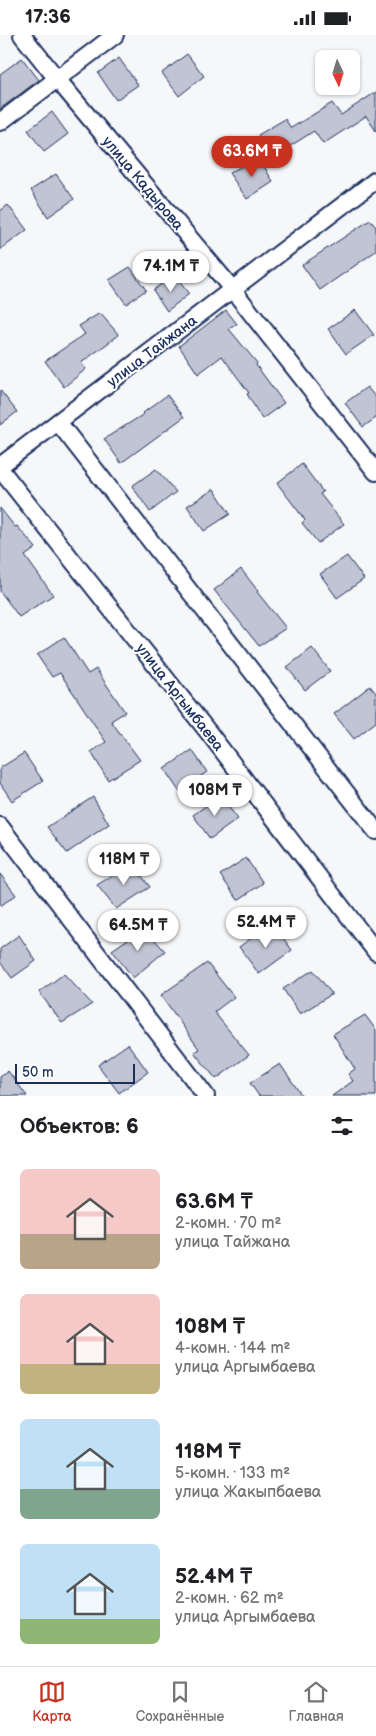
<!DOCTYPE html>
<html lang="ru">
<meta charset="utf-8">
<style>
:root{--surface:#fff;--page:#f6f6f6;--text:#202124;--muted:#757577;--line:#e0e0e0;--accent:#c8321e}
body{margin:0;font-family:"Balsamiq Sans",sans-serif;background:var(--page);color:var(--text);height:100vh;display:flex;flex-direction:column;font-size:19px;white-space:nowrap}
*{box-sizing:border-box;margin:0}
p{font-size:16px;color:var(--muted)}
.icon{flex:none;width:28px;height:28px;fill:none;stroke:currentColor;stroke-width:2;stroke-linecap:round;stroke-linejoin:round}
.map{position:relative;height:1061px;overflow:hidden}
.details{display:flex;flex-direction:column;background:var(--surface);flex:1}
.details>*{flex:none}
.needle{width:32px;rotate:176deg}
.buttons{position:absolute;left:315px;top:15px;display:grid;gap:10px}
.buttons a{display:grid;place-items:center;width:45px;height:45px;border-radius:8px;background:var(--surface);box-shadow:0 1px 4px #0004;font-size:25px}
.scale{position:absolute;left:15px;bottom:12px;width:120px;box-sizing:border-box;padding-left:5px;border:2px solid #1b2f5e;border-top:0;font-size:14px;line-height:18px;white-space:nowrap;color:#1b2f5e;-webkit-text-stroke:4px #fff;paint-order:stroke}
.price{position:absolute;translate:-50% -42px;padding:0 11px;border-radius:18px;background:#fff;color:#222;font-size:16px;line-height:32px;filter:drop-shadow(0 1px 2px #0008)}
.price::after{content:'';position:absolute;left:50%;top:30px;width:15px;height:11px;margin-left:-8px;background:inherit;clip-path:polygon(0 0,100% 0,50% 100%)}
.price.current{background:var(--accent);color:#fff}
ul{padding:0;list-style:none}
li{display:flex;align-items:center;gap:15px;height:125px;padding:0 20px}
li span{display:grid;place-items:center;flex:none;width:140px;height:100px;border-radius:8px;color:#555}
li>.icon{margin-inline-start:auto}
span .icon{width:60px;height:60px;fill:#fffc;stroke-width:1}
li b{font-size:21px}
h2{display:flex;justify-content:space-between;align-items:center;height:60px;padding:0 20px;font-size:21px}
.status{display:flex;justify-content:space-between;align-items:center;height:35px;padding:0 25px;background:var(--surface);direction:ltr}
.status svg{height:14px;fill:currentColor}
.tabs{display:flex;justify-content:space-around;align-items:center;height:70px;border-top:1px solid var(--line);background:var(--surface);font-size:14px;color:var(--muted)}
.tabs a{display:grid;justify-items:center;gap:2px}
.tabs .current{color:var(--accent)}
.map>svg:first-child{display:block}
.building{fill:#c0c4d3;stroke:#1b2f5e}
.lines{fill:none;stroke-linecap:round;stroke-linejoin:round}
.minor-casing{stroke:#1b2f5e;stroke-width:20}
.minor{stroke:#fff;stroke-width:16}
.labels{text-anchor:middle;stroke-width:4;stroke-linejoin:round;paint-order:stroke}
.street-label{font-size:15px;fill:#1b2f5e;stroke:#fff}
</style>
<div class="status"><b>17:36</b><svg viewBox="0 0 49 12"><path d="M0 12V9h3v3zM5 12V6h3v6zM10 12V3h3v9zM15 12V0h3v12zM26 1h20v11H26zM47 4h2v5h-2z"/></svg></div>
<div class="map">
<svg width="376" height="1061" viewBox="0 0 376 1061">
<rect width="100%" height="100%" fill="#f6f7f9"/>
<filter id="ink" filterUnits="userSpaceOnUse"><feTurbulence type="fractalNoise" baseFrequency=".02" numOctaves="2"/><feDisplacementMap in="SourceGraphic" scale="10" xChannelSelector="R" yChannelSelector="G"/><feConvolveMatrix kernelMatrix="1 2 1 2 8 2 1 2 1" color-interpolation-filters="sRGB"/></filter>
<g filter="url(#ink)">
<g class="building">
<path d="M 187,19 L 204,41 L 179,61 L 162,38 Z"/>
<path d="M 22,23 L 39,45 L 0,74 L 0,39 Z"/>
<path d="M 119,23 L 138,50 L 116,65 L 98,38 Z"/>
<path d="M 376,57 L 376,96 L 366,81 L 323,109 L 314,96 L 273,122 L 258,100 L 285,84 L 291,93 L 332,68 L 341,80 Z"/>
<path d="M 52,77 L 68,99 L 44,117 L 28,95 Z"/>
<path d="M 259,122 L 273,147 L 247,164 L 229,138 Z"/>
<path d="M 56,139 L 74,164 L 48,182 L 31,155 Z"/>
<path d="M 8,170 L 27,195 L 0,215 L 0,176 Z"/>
<path d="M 370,185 L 376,192 L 376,216 L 320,255 L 302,230 Z"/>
<path d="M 130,232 L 146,255 L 126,269 L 109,245 Z"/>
<path d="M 174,240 L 189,259 L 167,276 L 153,255 Z"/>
<path d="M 226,275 L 237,289 L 229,294 L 257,328 L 256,330 L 284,368 L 262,384 L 247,359 L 249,358 L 222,321 L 198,339 L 179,311 Z"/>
<path d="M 355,275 L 374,300 L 346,319 L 328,294 Z"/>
<path d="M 100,278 L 119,300 L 81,328 L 86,334 L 64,352 L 45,326 L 85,299 L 79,291 Z"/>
<path d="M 367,352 L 376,363 L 376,383 L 363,392 L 345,368 Z"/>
<path d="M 0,355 L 17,377 L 0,390 Z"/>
<path d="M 167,360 L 184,382 L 121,428 L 104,404 L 144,379 L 143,378 Z"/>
<path d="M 302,429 L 323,457 L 320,459 L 344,489 L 318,508 L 302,488 L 305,485 L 277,448 Z"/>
<path d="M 156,434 L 176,457 L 150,477 L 132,451 Z"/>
<path d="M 214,454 L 230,479 L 204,496 L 187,471 Z"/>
<path d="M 0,473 L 15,492 L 17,491 L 36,513 L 25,521 L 53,560 L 19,582 L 0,556 Z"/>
<path d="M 347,521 L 364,544 L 337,563 L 320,539 Z"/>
<path d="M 241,534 L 258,556 L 257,557 L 286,593 L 259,611 L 214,555 Z"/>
<path d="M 64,602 L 88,639 L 96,634 L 125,677 L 111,686 L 140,725 L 108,745 L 91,717 L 106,707 L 60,638 L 52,642 L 37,620 Z"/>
<path d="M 312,613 L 330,636 L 305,655 L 287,632 Z"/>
<path d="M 370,651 L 376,658 L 376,687 L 354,704 L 334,679 Z"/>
<path d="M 192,715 L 207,737 L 179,756 L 164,734 Z"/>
<path d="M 24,718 L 43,746 L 12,766 L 0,748 L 0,733 Z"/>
<path d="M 220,761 L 238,784 L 210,804 L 193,780 Z"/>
<path d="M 93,762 L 109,789 L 67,818 L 47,792 Z"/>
<path d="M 246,823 L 263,848 L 238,865 L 220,840 Z"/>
<path d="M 132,828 L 150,852 L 116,874 L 97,850 Z"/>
<path d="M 0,839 L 16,860 L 0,871 Z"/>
<path d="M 272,888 L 292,915 L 259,939 L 239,912 Z"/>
<path d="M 144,893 L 165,916 L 133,943 L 112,915 Z"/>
<path d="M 19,900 L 36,926 L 12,943 L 0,927 L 0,914 Z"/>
<path d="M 207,928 L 234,962 L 214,977 L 249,1020 L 216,1044 L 194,1017 L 199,1014 L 161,960 Z"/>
<path d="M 313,935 L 332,959 L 300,979 L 283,954 Z"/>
<path d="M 64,939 L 92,969 L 62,988 L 39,957 Z"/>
<path d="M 365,980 L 376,995 L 376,1061 L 332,1061 L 353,1046 L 348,1039 L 355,1034 L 333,999 Z"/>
<path d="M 128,1009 L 148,1037 L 119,1058 L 98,1030 Z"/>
<path d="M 280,1029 L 302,1061 L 259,1061 L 250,1048 Z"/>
<path d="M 8,1036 L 27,1061 L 0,1061 L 0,1042 Z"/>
</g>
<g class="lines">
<defs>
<g id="minor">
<path d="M 22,0 L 57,44 L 233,255 L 376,437"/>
<path d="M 0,87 L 115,0"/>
<path d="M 58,387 L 376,796"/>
<path d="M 0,431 L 376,145"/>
<path d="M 0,434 L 209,698 L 376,917"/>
<path d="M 0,791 L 206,1061"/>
</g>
</defs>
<use href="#minor" class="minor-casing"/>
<use href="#minor" class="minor"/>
</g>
</g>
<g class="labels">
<g class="street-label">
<text transform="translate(143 148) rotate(50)" y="5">улица Кадырова</text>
<text transform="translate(152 316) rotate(-37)" y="5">улица Тайжана</text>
<text transform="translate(180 662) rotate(52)" y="5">улица Аргымбаева</text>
</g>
</g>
</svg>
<div class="buttons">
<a><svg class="needle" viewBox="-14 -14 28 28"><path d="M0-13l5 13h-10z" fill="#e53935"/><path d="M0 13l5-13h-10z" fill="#757577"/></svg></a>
</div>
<div class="scale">50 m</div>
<b class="price current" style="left:252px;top:143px">63.6M ₸</b>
<b class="price" style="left:171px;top:258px">74.1M ₸</b>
<b class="price" style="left:215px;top:782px">108M ₸</b>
<b class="price" style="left:124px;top:851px">118M ₸</b>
<b class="price" style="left:266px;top:914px">52.4M ₸</b>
<b class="price" style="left:138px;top:917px">64.5M ₸</b>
</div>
<section class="details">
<h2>Объектов: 6<svg class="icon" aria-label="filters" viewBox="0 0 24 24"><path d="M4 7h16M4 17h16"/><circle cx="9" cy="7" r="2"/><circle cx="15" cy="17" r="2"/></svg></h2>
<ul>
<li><span style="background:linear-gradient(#f6c9c9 65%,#b9a48a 0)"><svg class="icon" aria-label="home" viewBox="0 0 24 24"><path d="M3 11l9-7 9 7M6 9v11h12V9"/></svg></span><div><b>63.6M ₸</b><p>2-комн. · 70 m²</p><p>улица Тайжана</p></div></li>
<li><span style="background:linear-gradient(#f6c9c9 70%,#c2b280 0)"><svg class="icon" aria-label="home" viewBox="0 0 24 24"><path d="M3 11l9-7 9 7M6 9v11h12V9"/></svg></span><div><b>108M ₸</b><p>4-комн. · 144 m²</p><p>улица Аргымбаева</p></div></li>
<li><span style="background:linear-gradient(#bfe0f5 70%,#7fa58c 0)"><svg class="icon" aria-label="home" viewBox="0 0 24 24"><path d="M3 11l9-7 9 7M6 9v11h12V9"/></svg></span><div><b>118M ₸</b><p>5-комн. · 133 m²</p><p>улица Жакыпбаева</p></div></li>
<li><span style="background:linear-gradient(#bfe0f5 75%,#8fb573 0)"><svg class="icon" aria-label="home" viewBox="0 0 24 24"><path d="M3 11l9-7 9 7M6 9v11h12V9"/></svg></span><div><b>52.4M ₸</b><p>2-комн. · 62 m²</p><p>улица Аргымбаева</p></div></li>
</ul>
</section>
<nav class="tabs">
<a class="current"><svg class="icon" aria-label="map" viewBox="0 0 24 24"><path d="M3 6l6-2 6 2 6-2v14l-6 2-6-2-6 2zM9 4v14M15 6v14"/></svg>Карта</a>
<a><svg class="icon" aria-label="saved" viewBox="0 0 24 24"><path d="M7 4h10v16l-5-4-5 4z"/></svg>Сохранённые</a>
<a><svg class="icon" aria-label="home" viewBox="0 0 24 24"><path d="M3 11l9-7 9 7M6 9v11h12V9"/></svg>Главная</a>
</nav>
